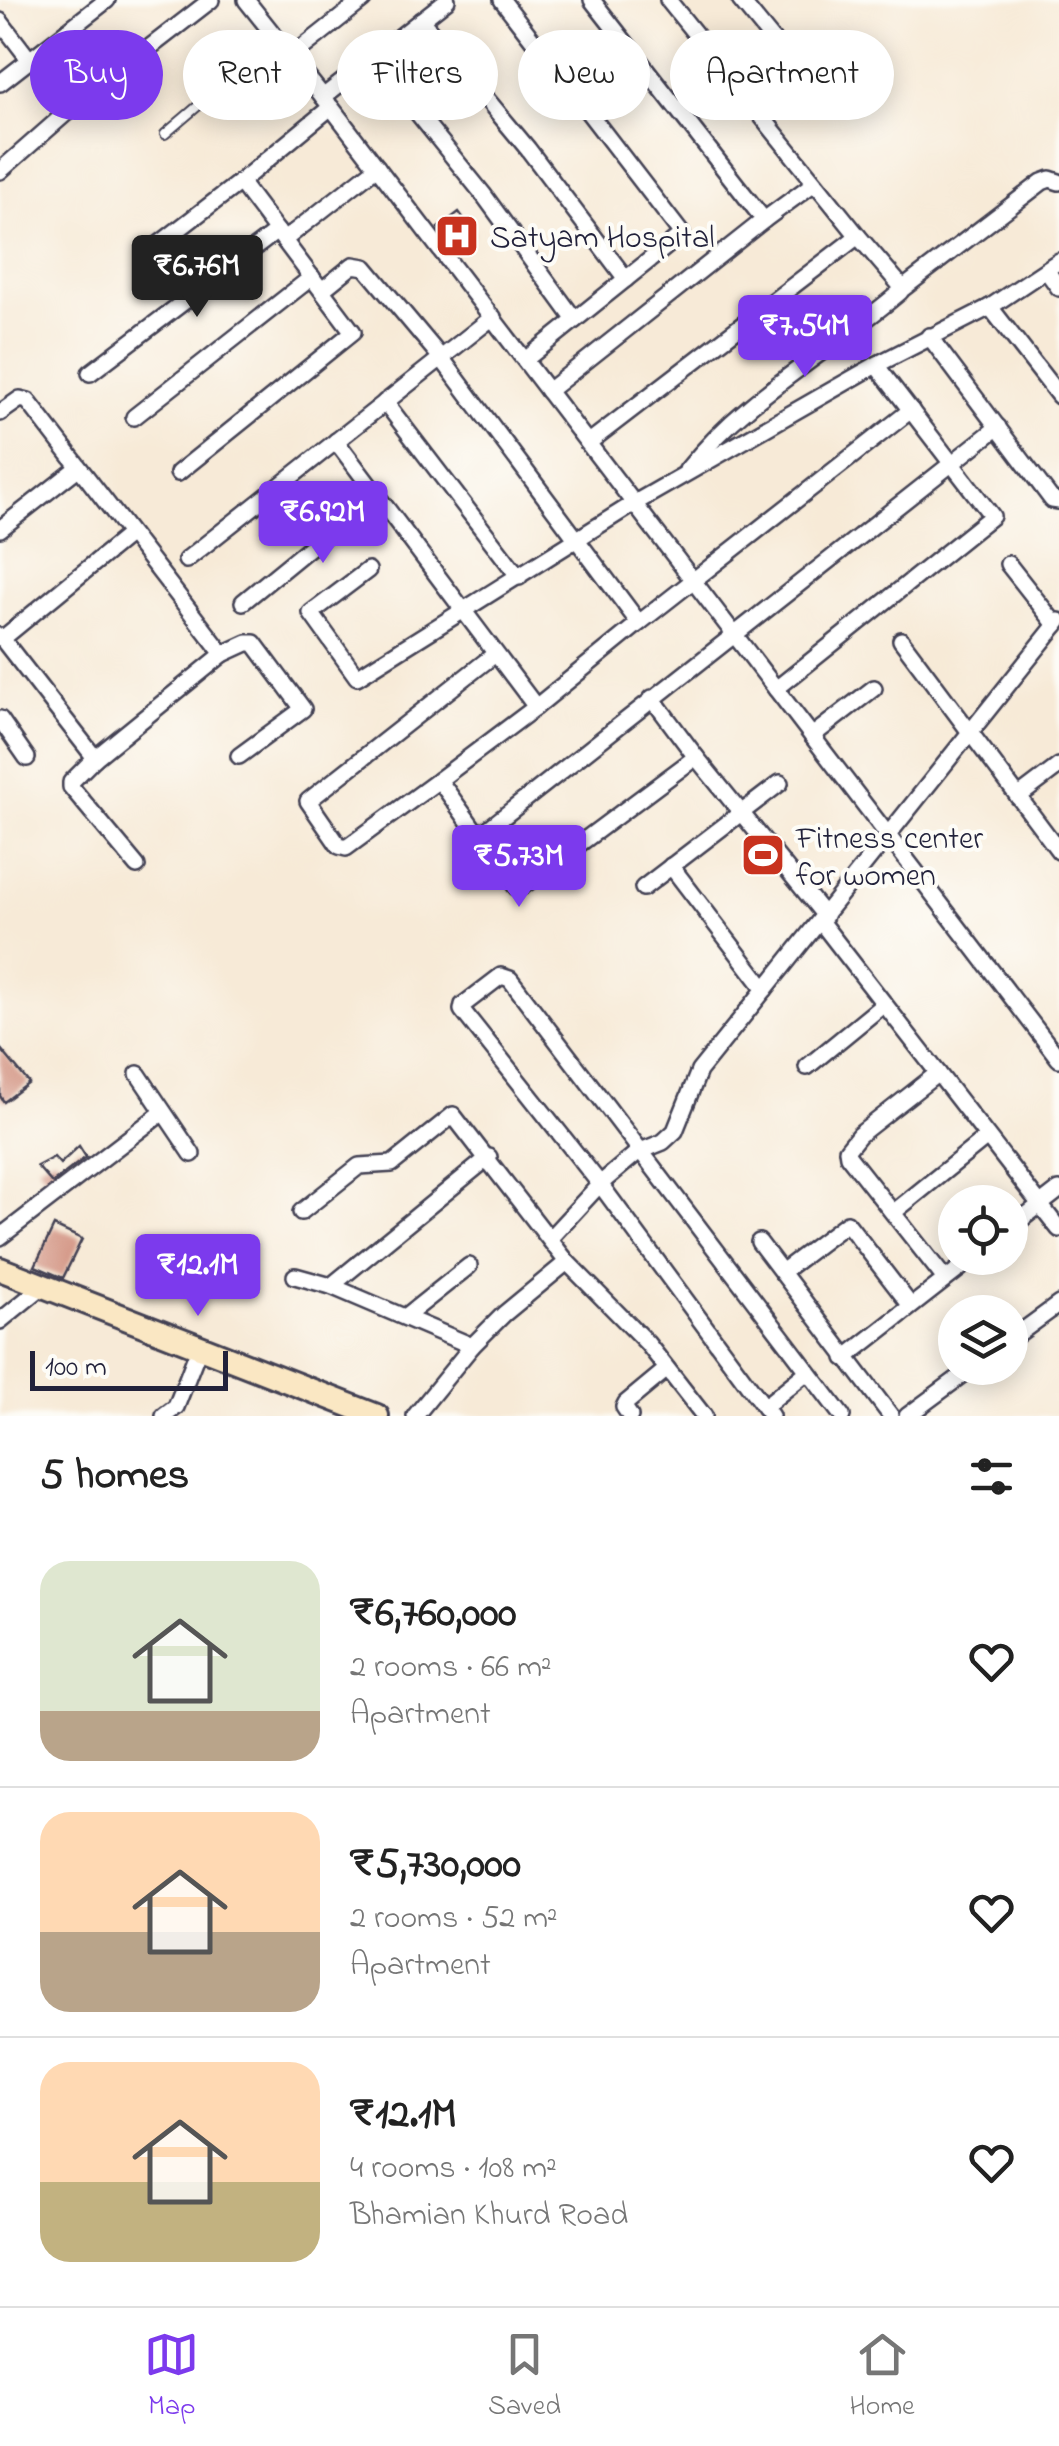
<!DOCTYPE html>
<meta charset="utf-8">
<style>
:root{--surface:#fff;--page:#f2f2f2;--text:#222;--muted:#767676;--line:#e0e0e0;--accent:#7c3aed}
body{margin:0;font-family:"Indie Flower",sans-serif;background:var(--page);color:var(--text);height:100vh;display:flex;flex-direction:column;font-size:38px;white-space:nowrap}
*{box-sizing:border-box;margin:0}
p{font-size:32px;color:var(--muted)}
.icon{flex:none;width:55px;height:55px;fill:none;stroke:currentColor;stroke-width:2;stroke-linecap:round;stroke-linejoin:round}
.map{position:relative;height:1416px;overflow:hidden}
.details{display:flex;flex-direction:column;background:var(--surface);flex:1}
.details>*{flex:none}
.banner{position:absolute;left:30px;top:30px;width:1000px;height:90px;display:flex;gap:20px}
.fabs{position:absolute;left:938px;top:1185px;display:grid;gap:20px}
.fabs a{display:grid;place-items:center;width:90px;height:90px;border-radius:50%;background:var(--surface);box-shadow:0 5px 25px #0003;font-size:50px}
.scale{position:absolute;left:30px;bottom:25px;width:198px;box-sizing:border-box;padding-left:10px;border:5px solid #22223b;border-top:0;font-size:28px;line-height:35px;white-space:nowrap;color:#22223b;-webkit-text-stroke:8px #fdfcf7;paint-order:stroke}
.price{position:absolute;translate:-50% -85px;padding:0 22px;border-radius:10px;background:var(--accent);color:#fff;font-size:32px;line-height:65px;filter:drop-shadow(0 2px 5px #0008)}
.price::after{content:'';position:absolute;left:50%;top:60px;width:30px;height:22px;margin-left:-15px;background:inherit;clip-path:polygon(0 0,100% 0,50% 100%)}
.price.on{background:#222;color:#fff}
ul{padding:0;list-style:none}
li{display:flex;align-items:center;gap:30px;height:250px;padding:0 40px}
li+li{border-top:2px solid var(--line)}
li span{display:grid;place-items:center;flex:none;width:280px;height:200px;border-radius:30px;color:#555}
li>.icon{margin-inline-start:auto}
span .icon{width:120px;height:120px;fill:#fffc;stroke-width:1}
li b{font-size:42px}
h2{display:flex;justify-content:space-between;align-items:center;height:120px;padding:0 40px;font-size:42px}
.tag{padding:0 35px;border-radius:45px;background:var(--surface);box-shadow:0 5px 25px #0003;font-size:35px;line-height:90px}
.tag.on{background:var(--accent);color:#fff}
.dock{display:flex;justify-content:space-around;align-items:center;height:140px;border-top:2px solid var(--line);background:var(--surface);font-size:28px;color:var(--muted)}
.dock a{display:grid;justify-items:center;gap:5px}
.dock .on{color:var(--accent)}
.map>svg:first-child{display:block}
.building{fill:#d69b8b}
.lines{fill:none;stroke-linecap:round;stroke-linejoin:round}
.lane-casing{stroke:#424052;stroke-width:12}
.street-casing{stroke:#424052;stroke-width:20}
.secondary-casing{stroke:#424052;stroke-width:28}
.lane{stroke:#fff;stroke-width:8}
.street{stroke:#fff;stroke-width:15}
.secondary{stroke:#fae7c3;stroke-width:22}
.labels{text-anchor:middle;stroke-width:8;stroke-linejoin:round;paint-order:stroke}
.poi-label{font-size:32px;fill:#22223b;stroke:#fdfcf7;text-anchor:start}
</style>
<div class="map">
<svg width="1059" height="1416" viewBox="0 0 1059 1416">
<rect width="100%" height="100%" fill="#fdfcf7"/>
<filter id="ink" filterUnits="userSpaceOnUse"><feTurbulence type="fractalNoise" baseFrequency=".01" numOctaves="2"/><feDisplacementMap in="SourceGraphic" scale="20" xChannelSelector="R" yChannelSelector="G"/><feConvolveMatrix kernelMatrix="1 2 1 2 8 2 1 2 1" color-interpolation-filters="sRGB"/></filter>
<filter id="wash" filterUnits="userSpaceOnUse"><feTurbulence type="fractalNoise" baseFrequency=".0048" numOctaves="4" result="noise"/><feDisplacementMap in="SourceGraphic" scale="40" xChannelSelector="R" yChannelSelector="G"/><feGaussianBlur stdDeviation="2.25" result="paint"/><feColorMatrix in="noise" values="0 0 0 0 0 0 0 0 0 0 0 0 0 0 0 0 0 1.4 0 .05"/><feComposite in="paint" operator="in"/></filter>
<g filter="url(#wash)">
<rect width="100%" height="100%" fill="#f7ead7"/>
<g id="blocks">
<g class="building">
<path d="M 459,212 L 475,234 L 454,250 L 438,228 Z"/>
<path d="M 0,1048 L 29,1083 L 4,1102 L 0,1096 Z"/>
<path d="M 79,1146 L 86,1157 L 52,1183 L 37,1166 L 54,1157 L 60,1164 Z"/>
<path d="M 54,1226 L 82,1239 L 63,1278 L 35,1266 Z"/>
</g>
</g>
</g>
<g filter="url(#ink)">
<use href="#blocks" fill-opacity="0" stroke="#424052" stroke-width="2.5"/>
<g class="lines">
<defs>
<path id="lane" d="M 165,134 L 219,88 L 291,57"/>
<g id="street">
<path d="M 246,0 L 328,103"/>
<path d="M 502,0 L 682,234 L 525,360"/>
<path d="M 592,0 L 764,220 L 813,184"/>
<path d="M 740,0 L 776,44"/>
<path d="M 421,20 L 528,149 L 626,279"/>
<path d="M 0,21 L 29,59"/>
<path d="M 291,57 L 363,0"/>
<path d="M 373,58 L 483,194 L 575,320"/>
<path d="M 0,83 L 107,0"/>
<path d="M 323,97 L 447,0"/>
<path d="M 0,171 L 74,106 L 211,0"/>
<path d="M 284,240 L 377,167"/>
<path d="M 153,249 L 240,182"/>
<path d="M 1046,270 L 1059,288"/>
<path d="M 322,290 L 353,265 L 365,267 L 442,359 L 639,623 L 536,707 L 439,780 L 479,836"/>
<path d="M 901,290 L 1042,182 L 1050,179 L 1059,182"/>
<path d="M 990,307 L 1059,396"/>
<path d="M 929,336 L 1052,500 L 1059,501"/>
<path d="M 876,365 L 990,307 L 1059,261"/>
<path d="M 90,373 L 277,231"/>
<path d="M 548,391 L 764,220"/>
<path d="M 385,402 L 519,577"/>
<path d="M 0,413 L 20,399 L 28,401 L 223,654 L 95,758 L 71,782 L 71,787 L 137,866"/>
<path d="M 134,417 L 312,277"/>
<path d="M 336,441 L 536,707"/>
<path d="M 588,443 L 858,236 L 668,0"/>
<path d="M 687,470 C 745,396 830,352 900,292 L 901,286 L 858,236"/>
<path d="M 178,473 L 353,332 L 240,182 L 331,107 L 1059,1059"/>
<path d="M 0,529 L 78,468"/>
<path d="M 186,560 L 493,317"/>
<path d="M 1008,564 L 1056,625"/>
<path d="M 368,570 L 311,613 L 357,677 L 633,504 L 876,365 L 992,516 L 776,689"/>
<path d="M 243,602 L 374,495"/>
<path d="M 639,623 L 911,410"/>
<path d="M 0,636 L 95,758"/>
<path d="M 2,639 L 130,534"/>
<path d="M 901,640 L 1059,851"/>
<path d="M 223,654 L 247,643 L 254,643 L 303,709 L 239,756"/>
<path d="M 652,698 L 696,757 L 523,886 L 516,887 L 479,836 L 998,427"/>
<path d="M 0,719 L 27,758"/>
<path d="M 812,736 L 874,688"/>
<path d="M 696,757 L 825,916"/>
<path d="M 439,780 L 346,848 L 339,846 L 308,801 L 495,654"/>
<path d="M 1018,797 L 1059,766"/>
<path d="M 671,866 L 765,989 L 1059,621"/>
<path d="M 643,888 L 780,783"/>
<path d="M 820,921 L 1059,1229"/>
<path d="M 807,1067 L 884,1004"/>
<path d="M 938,1073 L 859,1135 L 847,1150 L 848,1156 L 945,1279"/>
<path d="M 138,1074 L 192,1154"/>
<path d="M 899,1208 L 987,1137"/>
<path d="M 301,1212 L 359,1166 L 392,1164 L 453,1115 L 567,1262 L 647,1343 L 704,1416"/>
<path d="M 1010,1228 L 1059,1190"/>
<path d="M 0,1237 L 163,1112"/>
<path d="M 550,1238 L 600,1184 L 638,1152 L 663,1142 L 675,1131 L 699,1071 L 765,989"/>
<path d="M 759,1242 L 891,1416"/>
<path d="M 782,1272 L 847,1223 L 911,1306"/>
<path d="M 295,1276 L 331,1286 L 472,1346"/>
<path d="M 331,1286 L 489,1157"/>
<path d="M 405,1317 L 469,1266"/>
<path d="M 0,1321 L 43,1286"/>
<path d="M 1010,1340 L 1059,1304"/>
<path d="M 845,1358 L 973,1258"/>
<path d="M 764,1407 L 807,1372"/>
<path d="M 164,1416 L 176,1407 L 199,1348"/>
<path d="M 415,1416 L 472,1346 L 504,1314 L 567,1262"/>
<path d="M 630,1416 L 624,1407 L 626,1403 L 667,1369"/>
<path d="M 771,1416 L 600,1184 L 462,1010 L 463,1005 L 501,976 L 510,979 L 842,1416"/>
<path d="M 907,1416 L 972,1368"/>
</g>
<path id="secondary" d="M 0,1269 L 377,1416"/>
</defs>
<use href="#lane" class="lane-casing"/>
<use href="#street" class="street-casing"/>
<use href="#secondary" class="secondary-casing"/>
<use href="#lane" class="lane"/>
<use href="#street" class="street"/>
<use href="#secondary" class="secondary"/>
</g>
</g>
<defs>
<symbol id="hospital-square" viewBox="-11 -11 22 22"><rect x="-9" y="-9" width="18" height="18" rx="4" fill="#c8321e" stroke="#fdfcf7"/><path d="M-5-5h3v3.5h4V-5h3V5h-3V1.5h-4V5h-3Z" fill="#fff"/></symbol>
<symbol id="stadium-square" viewBox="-11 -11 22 22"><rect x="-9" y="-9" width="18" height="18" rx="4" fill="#c8321e" stroke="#fdfcf7"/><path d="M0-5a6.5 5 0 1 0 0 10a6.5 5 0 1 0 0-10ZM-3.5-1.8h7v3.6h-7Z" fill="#fff"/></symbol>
</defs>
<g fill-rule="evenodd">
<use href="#hospital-square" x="432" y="211" width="50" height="50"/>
<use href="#stadium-square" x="738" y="830" width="50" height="50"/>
</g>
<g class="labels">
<g class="poi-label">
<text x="490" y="247">Satyam Hospital</text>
<text x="796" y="848">Fitness center<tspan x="796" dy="37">for women</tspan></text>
</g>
</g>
</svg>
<div class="fabs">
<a><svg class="icon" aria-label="locate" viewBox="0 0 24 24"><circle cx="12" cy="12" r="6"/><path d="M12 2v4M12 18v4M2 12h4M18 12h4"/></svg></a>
<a><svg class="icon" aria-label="layers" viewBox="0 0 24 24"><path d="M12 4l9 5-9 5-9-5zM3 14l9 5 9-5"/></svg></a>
</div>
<div class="scale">100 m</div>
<b class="price on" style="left:197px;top:320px">₹6.76M</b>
<b class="price" style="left:805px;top:380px">₹7.54M</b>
<b class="price" style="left:323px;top:566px">₹6.92M</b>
<b class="price" style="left:519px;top:910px">₹5.73M</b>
<b class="price" style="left:198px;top:1319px">₹12.1M</b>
<div class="banner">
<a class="tag on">Buy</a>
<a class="tag">Rent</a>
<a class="tag">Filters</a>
<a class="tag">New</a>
<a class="tag">Apartment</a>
</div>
</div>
<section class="details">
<h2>5 homes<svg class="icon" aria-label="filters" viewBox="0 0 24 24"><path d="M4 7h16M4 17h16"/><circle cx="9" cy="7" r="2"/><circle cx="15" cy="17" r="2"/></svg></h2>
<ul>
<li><span style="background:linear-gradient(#dfe7d0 75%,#b9a48a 0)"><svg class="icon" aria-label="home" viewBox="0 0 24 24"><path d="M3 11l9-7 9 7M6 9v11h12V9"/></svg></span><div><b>₹6,760,000</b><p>2 rooms · 66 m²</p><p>Apartment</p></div><svg class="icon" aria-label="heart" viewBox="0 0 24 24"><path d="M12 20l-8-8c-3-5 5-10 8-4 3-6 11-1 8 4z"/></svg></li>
<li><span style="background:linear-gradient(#ffd9b3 60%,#b9a48a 0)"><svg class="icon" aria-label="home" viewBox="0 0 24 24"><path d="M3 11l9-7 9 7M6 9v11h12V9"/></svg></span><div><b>₹5,730,000</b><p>2 rooms · 52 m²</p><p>Apartment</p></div><svg class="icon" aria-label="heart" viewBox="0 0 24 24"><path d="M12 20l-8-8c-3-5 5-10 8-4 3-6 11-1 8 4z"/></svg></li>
<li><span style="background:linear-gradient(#ffd9b3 60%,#c2b280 0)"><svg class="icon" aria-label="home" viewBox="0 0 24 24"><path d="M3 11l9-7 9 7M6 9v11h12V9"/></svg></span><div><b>₹12.1M</b><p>4 rooms · 108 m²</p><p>Bhamian Khurd Road</p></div><svg class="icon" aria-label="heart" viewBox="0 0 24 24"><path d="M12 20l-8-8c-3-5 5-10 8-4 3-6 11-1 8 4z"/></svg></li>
</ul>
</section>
<nav class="dock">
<a class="on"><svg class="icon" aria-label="map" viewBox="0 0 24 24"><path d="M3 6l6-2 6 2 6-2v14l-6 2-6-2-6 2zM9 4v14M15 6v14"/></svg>Map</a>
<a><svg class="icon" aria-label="saved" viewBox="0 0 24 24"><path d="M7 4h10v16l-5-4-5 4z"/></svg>Saved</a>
<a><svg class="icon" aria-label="home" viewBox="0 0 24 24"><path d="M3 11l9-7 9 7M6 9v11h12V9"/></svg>Home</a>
</nav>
